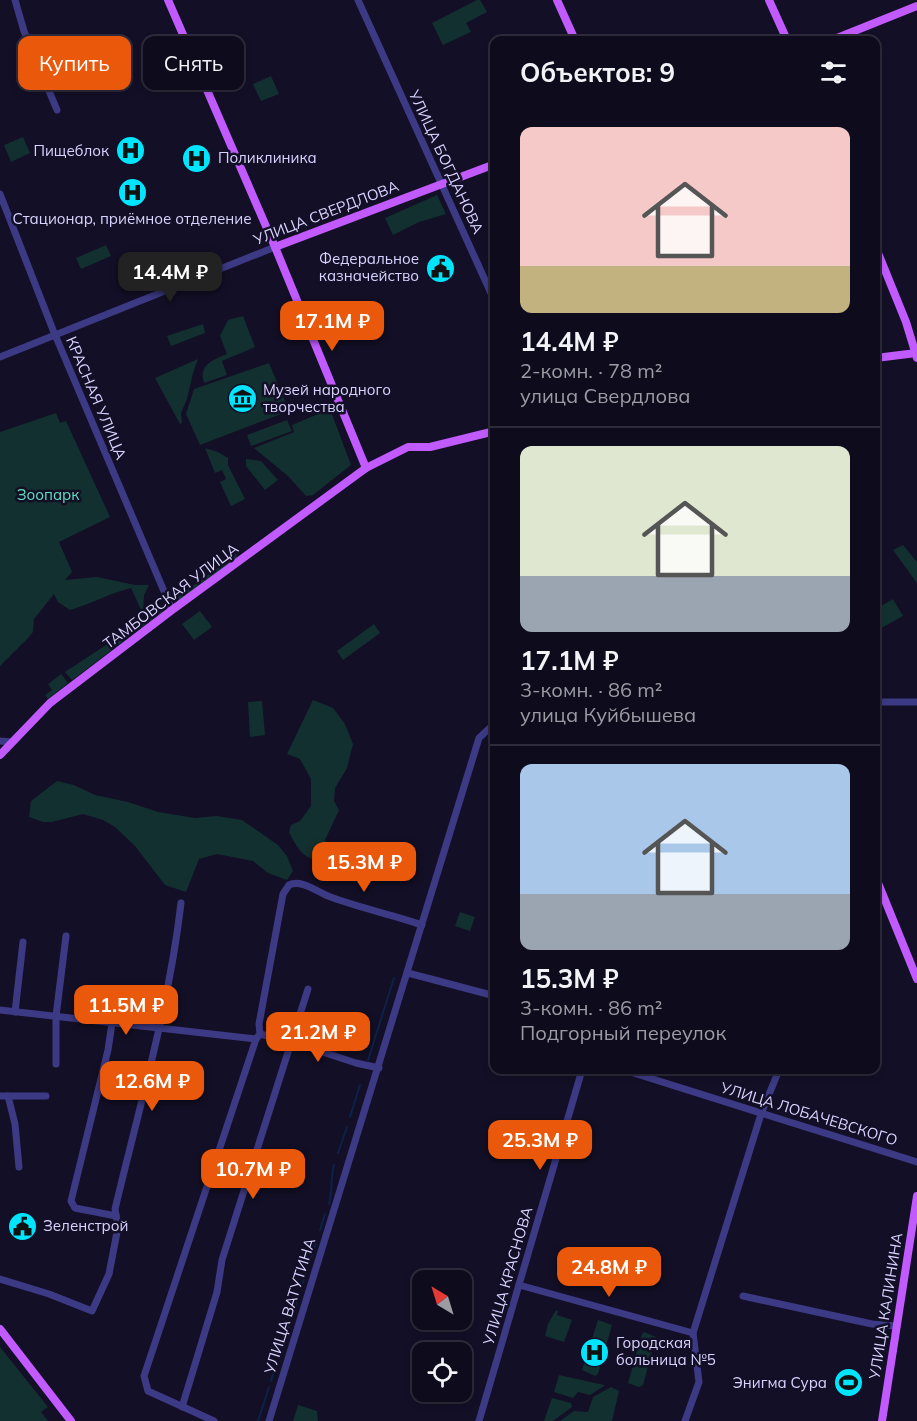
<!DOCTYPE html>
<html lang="ru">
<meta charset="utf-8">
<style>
:root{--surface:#0e0b1c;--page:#171425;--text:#f1f3f6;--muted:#9b9ba3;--line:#2e2b3b;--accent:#ea580c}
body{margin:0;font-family:Mulish,sans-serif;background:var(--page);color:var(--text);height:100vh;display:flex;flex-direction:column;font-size:22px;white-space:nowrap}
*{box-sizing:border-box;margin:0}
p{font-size:20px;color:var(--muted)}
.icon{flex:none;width:33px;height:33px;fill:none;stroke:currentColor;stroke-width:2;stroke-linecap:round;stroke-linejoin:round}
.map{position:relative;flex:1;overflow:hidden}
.panel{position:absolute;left:490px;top:36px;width:390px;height:1038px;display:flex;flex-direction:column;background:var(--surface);border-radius:12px;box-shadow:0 3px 9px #0003,0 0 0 2px var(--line)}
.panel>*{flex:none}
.guide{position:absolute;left:18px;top:36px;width:382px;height:54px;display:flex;gap:12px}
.needle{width:39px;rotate:322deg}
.controls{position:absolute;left:412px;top:1270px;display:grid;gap:12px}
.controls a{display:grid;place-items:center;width:60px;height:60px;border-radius:12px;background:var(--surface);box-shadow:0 3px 9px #0003,0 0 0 2px var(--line);font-size:30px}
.price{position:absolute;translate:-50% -51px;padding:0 14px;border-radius:12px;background:var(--accent);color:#fff;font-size:20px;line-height:39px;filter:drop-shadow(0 2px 3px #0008)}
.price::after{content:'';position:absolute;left:50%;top:36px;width:18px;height:14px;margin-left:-9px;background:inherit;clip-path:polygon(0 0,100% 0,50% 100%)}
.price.on{background:#222;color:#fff}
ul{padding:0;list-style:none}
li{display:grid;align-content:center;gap:12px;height:318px;padding:0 30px}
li+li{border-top:2px solid var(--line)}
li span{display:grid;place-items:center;height:186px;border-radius:12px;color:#555}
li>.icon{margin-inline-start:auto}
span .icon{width:108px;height:108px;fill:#fffc;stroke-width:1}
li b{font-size:26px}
h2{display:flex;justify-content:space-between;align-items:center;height:72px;padding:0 30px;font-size:26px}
.chip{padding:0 21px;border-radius:12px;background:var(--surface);box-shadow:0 3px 9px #0003,0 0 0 2px var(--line);font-size:21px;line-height:54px}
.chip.on{background:var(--accent);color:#fff}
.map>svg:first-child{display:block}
.green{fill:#12302f}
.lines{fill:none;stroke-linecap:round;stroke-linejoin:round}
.stream{stroke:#0c2248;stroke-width:2}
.minor{stroke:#3d3a85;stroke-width:7}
.major{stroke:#c25bff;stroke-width:8}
.labels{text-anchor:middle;stroke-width:5;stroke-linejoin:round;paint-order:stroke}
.poi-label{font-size:15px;fill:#d9d4ff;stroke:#130f26;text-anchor:start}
.street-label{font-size:15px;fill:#d9d4ff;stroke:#130f26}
.park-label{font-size:15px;fill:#5fe0c0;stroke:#130f26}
</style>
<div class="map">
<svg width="917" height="1421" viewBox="0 0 917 1421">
<rect width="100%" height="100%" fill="#130f26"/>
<g class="green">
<path d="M 477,0 L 480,0 L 487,12 L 466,23 L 471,32 L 443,45 L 432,23 Z"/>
<path d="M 271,76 L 279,94 L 261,101 L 253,84 Z"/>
<path d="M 23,137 L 30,153 L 11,162 L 4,145 Z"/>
<path d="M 437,195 L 446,214 L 419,222 L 393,235 L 385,218 Z"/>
<path d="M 106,245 L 111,256 L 81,269 L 76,258 Z"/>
<path d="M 243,316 L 255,347 L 222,361 L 227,375 L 204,383 C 198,365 213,360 227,354 L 220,336 L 228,320 Z"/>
<path d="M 203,324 L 205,333 L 171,346 L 167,336 Z"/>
<path d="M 198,359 L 193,373 L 187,399 L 181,413 L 182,423 L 180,424 L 155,378 Z"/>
<path d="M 269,363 L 289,411 L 200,445 L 186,414 L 194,389 Z"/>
<path d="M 330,409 L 351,465 L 313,495 L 306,496 L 288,476 L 254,448 L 294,432 L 292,425 Z"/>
<path d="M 56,413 L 60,423 L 66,421 L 110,517 L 59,542 L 72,572 L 65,580 L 97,577 L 135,585 L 149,585 L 144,595 L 143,614 L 131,588 C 110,593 91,604 70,610 L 58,602 L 54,594 L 34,619 L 33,632 L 29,637 L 0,666 L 0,432 Z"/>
<path d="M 287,420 L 292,431 L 251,446 L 247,435 Z"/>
<path d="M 205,448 L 218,452 L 228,458 L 228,465 L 245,499 L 231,506 L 220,482 L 226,479 L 222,470 L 215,473 Z"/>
<path d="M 246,459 L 261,461 L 278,480 L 265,490 L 246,466 Z"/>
<path d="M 903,545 L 917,562 L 917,583 L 893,550 Z"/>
<path d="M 236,554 L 237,558 L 178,601 L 176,598 Z"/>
<path d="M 893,599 L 903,616 L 876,631 L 876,609 Z"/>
<path d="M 164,607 L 162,612 L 72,680 L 65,672 Z"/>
<path d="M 200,611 L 212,627 L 194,640 L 182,624 Z"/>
<path d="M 374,624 L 380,633 L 343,660 L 337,651 Z"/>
<path d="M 61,674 L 68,683 L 48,699 L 45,695 L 52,690 L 48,684 Z"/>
<path d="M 313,700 L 333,708 L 345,724 L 353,744 L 347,768 L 335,788 L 334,801 L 339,810 L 325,840 L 331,849 L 347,852 L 350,863 C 334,864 309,864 299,849 C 295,844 292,838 289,832 L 291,825 L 300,821 L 311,806 L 311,779 L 300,759 L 287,754 Z"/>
<path d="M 262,701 L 265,735 L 250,737 L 248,702 Z"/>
<path d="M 57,781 L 74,785 L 95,795 L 128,802 L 158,812 L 195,818 L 217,816 L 242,820 L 278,845 L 287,856 L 293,871 L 287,880 L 268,873 L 253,861 L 217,854 L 199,859 L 186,892 L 165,885 L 135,846 L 115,827 L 103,820 L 83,814 L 52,822 L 43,822 L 29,817 L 31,801 Z"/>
<path d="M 460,912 L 475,917 L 470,931 L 455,926 Z"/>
<path d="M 556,1310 L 558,1311 L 557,1315 L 572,1320 L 564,1342 L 545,1336 L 548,1324 Z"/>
<path d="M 598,1320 L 612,1325 L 598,1374 L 595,1376 L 582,1370 Z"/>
<path d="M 644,1332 L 656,1337 L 643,1385 L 639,1387 L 628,1383 L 642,1334 Z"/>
<path d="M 0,1347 L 48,1407 L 41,1412 L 48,1421 L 0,1421 Z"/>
<path d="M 559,1375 L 604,1385 L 604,1386 L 590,1395 L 578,1392 L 573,1398 L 554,1392 Z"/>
<path d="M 611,1387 L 619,1391 L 612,1421 L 560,1421 L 574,1411 L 588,1412 L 593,1397 Z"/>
<path d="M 552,1398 L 571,1403 L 572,1407 L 553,1421 L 544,1421 Z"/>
<path d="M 298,1405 L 317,1411 L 318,1421 L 293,1421 Z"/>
</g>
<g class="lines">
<g class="stream">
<path d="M 368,1060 L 394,978"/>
<path d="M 350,1117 L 360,1085"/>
<path d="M 338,1153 L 347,1127"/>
<path d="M 329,1204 C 333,1191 330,1178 334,1165"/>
<path d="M 320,1230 L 325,1214"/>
<path d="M 309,1263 L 317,1240"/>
<path d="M 302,1285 L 306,1273"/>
<path d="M 279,1357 L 299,1295"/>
<path d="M 271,1381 L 276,1363"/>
<path d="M 258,1421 L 269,1387"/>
</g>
<g class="minor">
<path d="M 15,0 L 24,31 L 57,110"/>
<path d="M 358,0 L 495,302"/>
<path d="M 0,194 L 53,330 L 172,610"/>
<path d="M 0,357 L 275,247"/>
<path d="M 876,702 L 917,702"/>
<path d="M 0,741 L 12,742"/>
<path d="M 408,973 L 495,996"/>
<path d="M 0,1010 L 256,1039"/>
<path d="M 15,1012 L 23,942"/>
<path d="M 112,1023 L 108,1050 L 71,1201 L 75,1208 L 116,1216"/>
<path d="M 260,1034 L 292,1042 L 356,1063 L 379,1068"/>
<path d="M 56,1064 L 56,1016 L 66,936"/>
<path d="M 624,1070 L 917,1162"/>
<path d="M 0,1096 L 46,1096"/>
<path d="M 8,1096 L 15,1124 L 19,1167"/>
<path d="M 0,1279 L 49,1294 L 92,1311 L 109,1274 L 118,1227 L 115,1209 C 139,1108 169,1007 181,903"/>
<path d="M 519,1285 L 693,1333"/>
<path d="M 743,1296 L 872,1324 L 896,1326"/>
<path d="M 182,1407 L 217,1292 L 222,1260 L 308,989"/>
<path d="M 214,1421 L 148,1391 L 144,1376 L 256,1039 L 260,1034 L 259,1024 L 283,894 L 289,885 C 301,879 316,891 328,896 C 359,908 391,914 422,925"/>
<path d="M 269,1421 L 479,738 L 495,723"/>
<path d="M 479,1421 L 582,1070"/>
<path d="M 685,1421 L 699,1382 L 693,1333 L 761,1114 L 779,1070"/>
</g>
<g class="major">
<path d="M 168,0 L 275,247 L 366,468"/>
<path d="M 557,0 L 575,40"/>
<path d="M 769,0 L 787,40"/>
<path d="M 832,40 L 917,6"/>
<path d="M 275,247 L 495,164"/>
<path d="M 876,248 L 906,322 L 917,358"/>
<path d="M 876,358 L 916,353"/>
<path d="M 0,755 L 50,703 L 172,610 L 366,468 L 408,447 L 430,447 L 495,431"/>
<path d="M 876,878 L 917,979"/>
<path d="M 0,1329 L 71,1421"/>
<path d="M 882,1421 L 917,1196"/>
</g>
</g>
<defs>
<symbol id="hospital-disc" viewBox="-11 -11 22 22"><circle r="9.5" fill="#00e5ff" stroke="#130f26"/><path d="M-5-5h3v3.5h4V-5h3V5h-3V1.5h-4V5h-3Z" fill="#111"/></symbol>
<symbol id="civic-disc" viewBox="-11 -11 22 22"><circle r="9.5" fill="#00e5ff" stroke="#130f26"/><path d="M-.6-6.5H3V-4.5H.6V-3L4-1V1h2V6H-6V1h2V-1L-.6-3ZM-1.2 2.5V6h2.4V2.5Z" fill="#111"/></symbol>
<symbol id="museum-disc" viewBox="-11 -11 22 22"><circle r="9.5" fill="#00e5ff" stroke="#130f26"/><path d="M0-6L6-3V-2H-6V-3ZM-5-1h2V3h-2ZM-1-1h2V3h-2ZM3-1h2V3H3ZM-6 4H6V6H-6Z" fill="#111"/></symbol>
<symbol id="stadium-disc" viewBox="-11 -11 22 22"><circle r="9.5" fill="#00e5ff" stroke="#130f26"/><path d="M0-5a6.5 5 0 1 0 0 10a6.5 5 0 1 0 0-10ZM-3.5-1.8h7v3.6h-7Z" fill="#111"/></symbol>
</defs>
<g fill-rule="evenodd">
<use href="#hospital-disc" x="114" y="134" width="33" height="33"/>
<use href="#hospital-disc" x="180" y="142" width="33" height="33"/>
<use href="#hospital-disc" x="116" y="176" width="33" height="33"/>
<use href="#civic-disc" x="424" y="252" width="33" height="33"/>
<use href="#museum-disc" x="226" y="382" width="33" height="33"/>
<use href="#civic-disc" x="6" y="1210" width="33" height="33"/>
<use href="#hospital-disc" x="578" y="1336" width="33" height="33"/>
<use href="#stadium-disc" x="832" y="1366" width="33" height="33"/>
</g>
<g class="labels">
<g class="poi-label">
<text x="109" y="156" text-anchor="end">Пищеблок</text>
<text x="218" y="163">Поликлиника</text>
<text x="132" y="224" text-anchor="middle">Стационар, приёмное отделение</text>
<text x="419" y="264" text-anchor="end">Федеральное<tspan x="419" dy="17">казначейство</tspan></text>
<text x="263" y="395">Музей народного<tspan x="263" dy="17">творчества</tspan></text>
<text x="43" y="1231">Зеленстрой</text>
<text x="616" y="1348">Городская<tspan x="616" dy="17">больница №5</tspan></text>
<text x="827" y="1388" text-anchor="end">Энигма Сура</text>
</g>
<g class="street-label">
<text transform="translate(446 162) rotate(65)" y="5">УЛИЦА БОГДАНОВА</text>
<text transform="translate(326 213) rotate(-21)" y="5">УЛИЦА СВЕРДЛОВА</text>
<text transform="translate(96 398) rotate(67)" y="5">КРАСНАЯ УЛИЦА</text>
<text transform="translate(171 596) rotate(-37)" y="5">ТАМБОВСКАЯ УЛИЦА</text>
<text transform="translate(809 1114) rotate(17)" y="5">УЛИЦА ЛОБАЧЕВСКОГО</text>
<text transform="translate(508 1276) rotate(-74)" y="5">УЛИЦА КРАСНОВА</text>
<text transform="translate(290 1306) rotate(-73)" y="5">УЛИЦА ВАТУТИНА</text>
<text transform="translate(886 1306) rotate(-81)" y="5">УЛИЦА КАЛИНИНА</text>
</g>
<g class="park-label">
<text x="48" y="500">Зоопарк</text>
</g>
</g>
</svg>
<div class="controls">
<a><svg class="needle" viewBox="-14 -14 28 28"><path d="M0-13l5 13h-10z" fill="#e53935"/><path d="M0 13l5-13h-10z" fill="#9b9ba3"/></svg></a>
<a><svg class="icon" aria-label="locate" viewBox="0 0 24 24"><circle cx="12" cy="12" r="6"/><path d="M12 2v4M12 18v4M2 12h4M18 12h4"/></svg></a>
</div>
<b class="price on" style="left:170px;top:303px">14.4M ₽</b>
<b class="price" style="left:332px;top:352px">17.1M ₽</b>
<b class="price" style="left:364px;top:893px">15.3M ₽</b>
<b class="price" style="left:126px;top:1036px">11.5M ₽</b>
<b class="price" style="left:318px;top:1063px">21.2M ₽</b>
<b class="price" style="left:152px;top:1112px">12.6M ₽</b>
<b class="price" style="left:540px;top:1171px">25.3M ₽</b>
<b class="price" style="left:253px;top:1200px">10.7M ₽</b>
<b class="price" style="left:609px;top:1298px">24.8M ₽</b>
<div class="guide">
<a class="chip on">Купить</a>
<a class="chip">Снять</a>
</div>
<section class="panel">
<h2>Объектов: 9<svg class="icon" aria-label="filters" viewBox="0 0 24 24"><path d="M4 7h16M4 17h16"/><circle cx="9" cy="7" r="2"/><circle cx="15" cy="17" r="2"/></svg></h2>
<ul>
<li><span style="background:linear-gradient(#f6c9c9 75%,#c2b280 0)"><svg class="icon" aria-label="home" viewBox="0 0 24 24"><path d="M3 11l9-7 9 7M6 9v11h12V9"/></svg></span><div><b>14.4M ₽</b><p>2-комн. · 78 m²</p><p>улица Свердлова</p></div></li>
<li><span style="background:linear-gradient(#dfe7d0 70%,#9aa5b1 0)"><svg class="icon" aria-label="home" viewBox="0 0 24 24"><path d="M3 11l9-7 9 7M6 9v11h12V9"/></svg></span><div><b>17.1M ₽</b><p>3-комн. · 86 m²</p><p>улица Куйбышева</p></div></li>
<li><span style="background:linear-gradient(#a9c7e8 70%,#9aa5b1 0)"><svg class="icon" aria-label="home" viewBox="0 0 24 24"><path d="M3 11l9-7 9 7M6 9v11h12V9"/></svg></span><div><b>15.3M ₽</b><p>3-комн. · 86 m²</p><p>Подгорный переулок</p></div></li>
</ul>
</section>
</div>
